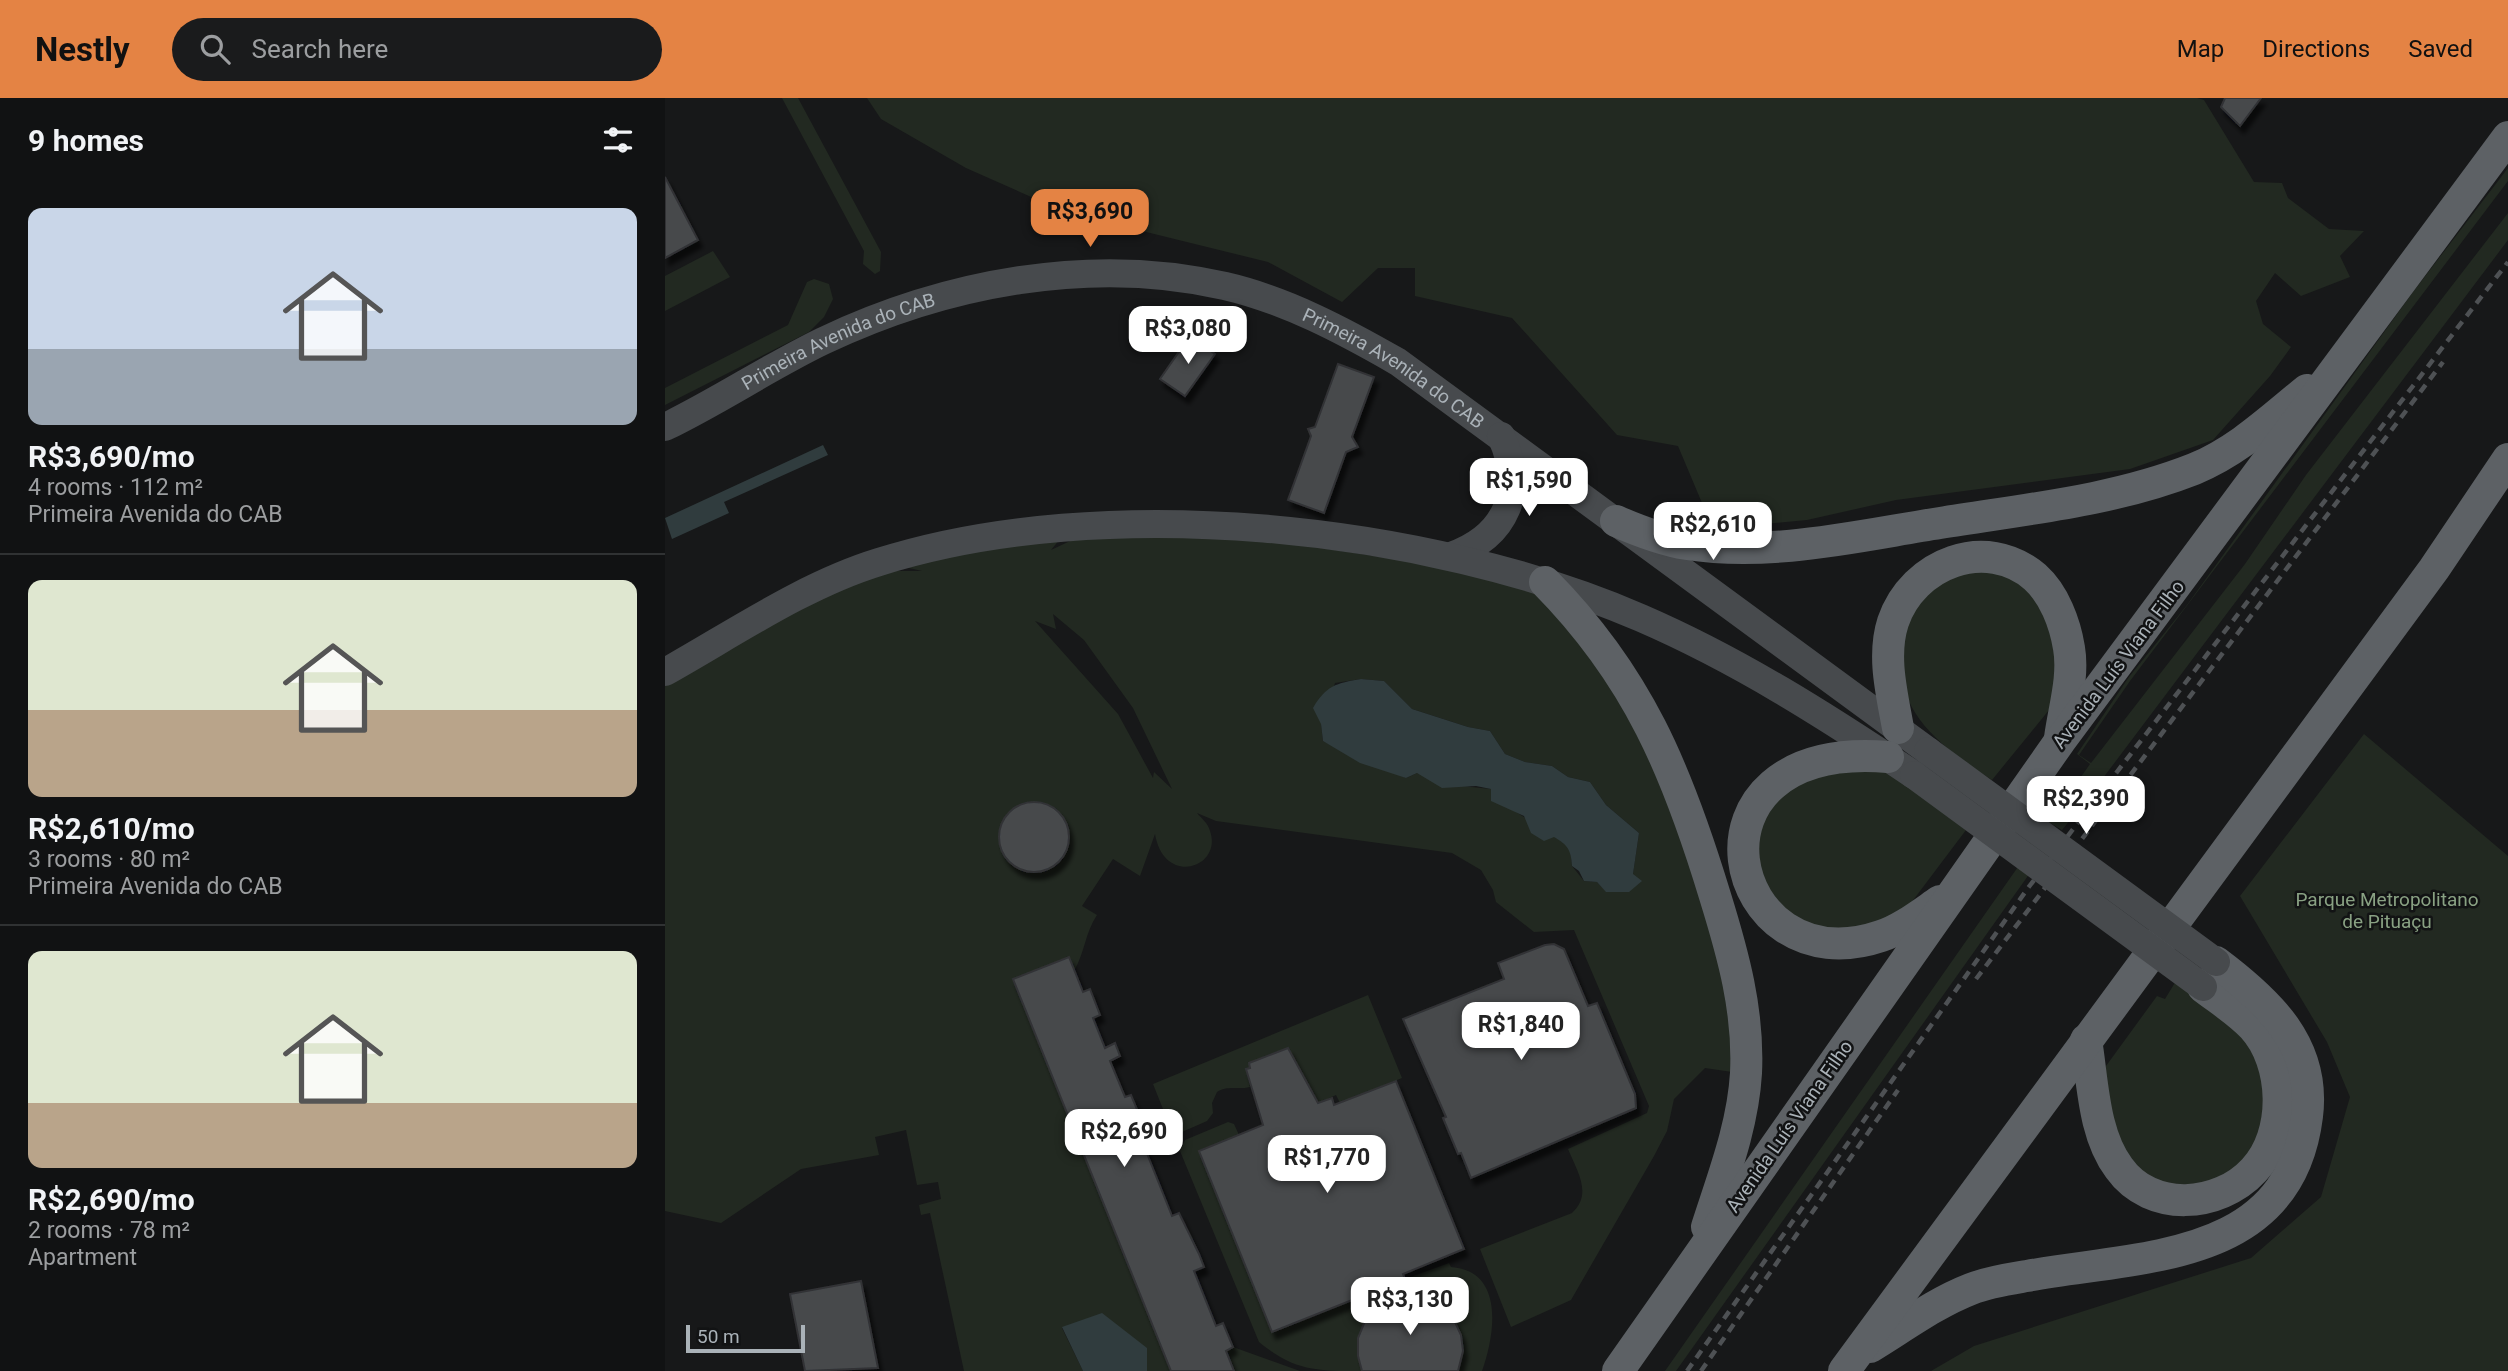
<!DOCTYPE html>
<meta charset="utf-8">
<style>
:root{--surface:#111213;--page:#1a1b1c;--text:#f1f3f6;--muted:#9c9ea0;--line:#303233;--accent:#e48344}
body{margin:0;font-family:Roboto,sans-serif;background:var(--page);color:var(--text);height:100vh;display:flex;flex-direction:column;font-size:26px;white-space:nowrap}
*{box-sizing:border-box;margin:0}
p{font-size:23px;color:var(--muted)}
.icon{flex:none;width:38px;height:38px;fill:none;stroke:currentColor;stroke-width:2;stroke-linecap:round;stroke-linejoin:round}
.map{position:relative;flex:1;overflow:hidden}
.sheet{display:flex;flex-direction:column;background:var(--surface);width:665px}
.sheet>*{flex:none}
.scale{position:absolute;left:21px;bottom:18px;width:119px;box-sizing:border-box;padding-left:7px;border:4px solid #aab2b8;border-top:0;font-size:19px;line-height:24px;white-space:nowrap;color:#aab2b8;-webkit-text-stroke:5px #121314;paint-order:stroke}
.price{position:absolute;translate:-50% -60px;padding:0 16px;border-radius:14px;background:#fff;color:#222;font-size:23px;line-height:46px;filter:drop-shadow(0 2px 4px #0008)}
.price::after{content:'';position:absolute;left:50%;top:42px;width:21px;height:16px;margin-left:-10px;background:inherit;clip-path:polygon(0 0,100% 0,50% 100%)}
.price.active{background:var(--accent);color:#111}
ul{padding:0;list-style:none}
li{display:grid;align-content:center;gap:14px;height:371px;padding:0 28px}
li+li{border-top:2px solid var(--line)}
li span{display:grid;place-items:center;height:217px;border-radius:14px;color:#555}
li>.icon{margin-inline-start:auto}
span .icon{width:126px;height:126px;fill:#fffc;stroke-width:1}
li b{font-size:30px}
h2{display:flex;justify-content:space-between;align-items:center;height:84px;padding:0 28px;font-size:30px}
header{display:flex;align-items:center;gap:42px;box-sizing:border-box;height:98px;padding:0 35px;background:var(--accent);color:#111}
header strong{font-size:33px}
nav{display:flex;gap:38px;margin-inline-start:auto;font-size:24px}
.search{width:490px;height:63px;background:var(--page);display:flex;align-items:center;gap:18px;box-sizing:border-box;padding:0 24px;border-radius:38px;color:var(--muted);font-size:26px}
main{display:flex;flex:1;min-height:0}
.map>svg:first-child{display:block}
.green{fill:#222921;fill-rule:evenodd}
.water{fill:#303c3e}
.building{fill:#46494c;stroke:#313235;stroke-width:2;filter:url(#shadow)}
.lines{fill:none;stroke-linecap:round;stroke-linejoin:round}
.secondary{stroke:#474a4d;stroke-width:28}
.trunk{stroke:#5d6165;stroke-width:32}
.rail{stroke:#4e5154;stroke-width:4.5;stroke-dasharray:9 7;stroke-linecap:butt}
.secondary-bridge{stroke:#474a4d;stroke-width:28}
.labels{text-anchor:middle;stroke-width:5;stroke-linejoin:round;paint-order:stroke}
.street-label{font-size:19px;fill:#aab2b8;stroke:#121314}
.park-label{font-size:19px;fill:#89a183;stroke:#121314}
</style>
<header>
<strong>Nestly</strong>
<div class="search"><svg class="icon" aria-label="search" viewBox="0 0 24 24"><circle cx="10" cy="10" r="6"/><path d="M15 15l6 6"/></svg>Search here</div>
<nav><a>Map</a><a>Directions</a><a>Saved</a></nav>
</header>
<main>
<section class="sheet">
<h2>9 homes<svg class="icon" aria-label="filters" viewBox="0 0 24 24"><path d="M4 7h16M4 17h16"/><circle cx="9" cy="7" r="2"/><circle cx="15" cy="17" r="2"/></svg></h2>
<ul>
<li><span style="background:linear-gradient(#c9d6e8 65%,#9aa5b1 0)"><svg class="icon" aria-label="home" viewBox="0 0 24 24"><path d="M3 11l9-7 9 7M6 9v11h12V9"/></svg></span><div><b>R$3,690/mo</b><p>4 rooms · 112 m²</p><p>Primeira Avenida do CAB</p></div></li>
<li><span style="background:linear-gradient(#dfe7d0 60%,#b9a48a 0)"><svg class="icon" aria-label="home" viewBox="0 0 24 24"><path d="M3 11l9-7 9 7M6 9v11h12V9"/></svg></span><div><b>R$2,610/mo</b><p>3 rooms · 80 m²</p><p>Primeira Avenida do CAB</p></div></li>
<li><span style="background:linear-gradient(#dfe7d0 70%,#b9a48a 0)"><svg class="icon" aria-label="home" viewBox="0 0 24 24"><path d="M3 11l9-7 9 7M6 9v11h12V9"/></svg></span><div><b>R$2,690/mo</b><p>2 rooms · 78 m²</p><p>Apartment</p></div></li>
</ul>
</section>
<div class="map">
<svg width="1843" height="1273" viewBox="0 0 1843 1273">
<defs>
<filter id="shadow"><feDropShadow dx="4" dy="7" stdDeviation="2" flood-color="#0009"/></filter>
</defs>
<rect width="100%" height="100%" fill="#171819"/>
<g class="green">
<path d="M 117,0 L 133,0 L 216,154 L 215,173 L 210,176 L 198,166 L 199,153 Z"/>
<path d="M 202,0 L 1532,0 L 1539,2 L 1589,84 L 1617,85 L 1623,100 L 1664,131 L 1699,133 L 1675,158 L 1685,179 L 1636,198 L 1610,175 L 1591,203 L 1598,226 L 1626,249 L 1605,278 L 1548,342 L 1465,371 L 1231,402 L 1142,422 L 1048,431 L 1013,348 L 952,337 L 847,220 L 750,198 L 750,170 L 713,170 L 677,204 L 603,164 L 400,114 L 301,70 L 216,21 Z"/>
<path d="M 1843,70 L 1843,83 L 1465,583 L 1414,657 L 1426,665 L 1580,466 L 1641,377 L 1843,115 L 1843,142 L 1420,704 L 1397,732 L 1385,725 L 1365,775 L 1011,1273 L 1000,1273 L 1425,666 L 1412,656 L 1464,579 L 1522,507 L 1748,194 Z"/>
<path d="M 48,153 L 65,179 L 0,213 L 0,178 Z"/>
<path d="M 149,181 L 164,186 L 168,201 L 159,219 L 144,234 L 0,307 L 0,290 L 123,227 L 142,184 Z"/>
<path d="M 499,426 L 880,484 L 1013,686 L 1081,976 L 1040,970 L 1009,1001 L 1002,1033 L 989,1058 L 906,1202 L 846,1229 L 815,1151 L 907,1115 C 928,1096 912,1073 903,1051 L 982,1015 L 984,1008 L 909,832 L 869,834 L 831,804 L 828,792 L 816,772 L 787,755 L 551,723 L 532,715 C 536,720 543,725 545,733 C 558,770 499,789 490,736 L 475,778 L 448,761 L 417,808 L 432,817 C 420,835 420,854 409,873 L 403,859 L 348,881 L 506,1273 L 482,1273 L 482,1250 L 397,1230 L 418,1273 L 299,1273 L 265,1115 L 256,1117 L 254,1107 L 276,1101 L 273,1084 L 252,1087 L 241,1032 L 210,1039 L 214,1057 L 136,1071 L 56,1125 L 0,1113 L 0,574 L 210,473 L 257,473 L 214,463 L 404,430 L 386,452 L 437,428 ZM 388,516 L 419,542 L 468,610 L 507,691 L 489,674 L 488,680 L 453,616 L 370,523 L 391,531 ZM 696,581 L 719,583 L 747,611 L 803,629 L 825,633 L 840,656 L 860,664 L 887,668 L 903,679 L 925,684 L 941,707 L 974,735 L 968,776 L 942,794 L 932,784 L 919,783 L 907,768 L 906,754 L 901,746 L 848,712 L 826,691 L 797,688 L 752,675 L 741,680 L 658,643 L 656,626 L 670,585 ZM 369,704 C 389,708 406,720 404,742 C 403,749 398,757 398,762 C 392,764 386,771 378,773 C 351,780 334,756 335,732 L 347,712 Z"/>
<path d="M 1335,471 L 1360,484 L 1393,535 L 1394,583 L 1384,612 L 1327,682 C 1265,643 1214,599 1244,520 C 1249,506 1262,484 1277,479 C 1294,473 1317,474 1335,471 Z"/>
<path d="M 1699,636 L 1843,758 L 1843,1273 L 1266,1273 L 1309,1248 L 1586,1160 L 1656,1099 L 1685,999 L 1662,944 L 1575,798 Z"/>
<path d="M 1214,670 L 1234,681 L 1301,732 L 1243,809 L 1209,826 L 1176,833 L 1135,825 L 1095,785 L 1090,736 L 1107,705 L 1138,680 Z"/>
<path d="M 1511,883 L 1590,948 L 1603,985 L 1593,1055 L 1543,1092 L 1485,1082 L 1460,1058 L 1438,993 L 1441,968 L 1492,898 L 1500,901 Z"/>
<path d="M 703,897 L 737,980 L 675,1005 L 671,997 L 653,1005 L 623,950 L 584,965 L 585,970 L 581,971 L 585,989 C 573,992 562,987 552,994 L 547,1005 L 548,1015 L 542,1023 L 517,1034 L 504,1026 L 488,986 Z"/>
<path d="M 563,1024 L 569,1026 L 574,1037 L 534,1053 L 607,1234 L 715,1191 L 721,1204 C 695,1221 688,1244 697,1273 C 652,1273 629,1273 594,1244 L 515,1053 L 520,1042 Z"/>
<path d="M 784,1165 L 786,1169 C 840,1173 830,1237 817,1273 L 792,1273 C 809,1237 783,1205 748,1199 L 740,1181 Z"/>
<path d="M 568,1249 L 635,1273 L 569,1273 L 561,1253 Z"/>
</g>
<g class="water">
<path d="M 158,347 L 163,357 L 59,404 L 64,415 L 7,441 L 0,420 Z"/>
<path d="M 696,581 L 719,583 L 747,611 L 803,629 L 825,633 L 840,656 L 860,664 L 887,668 L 903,679 L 925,684 L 941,707 L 974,735 L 968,776 L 977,783 L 964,794 L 941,794 L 932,784 L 919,783 L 914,773 L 907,768 C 906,752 903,747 889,739 L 879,743 L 866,735 L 859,718 L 826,703 L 826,691 L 811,688 L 777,690 L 752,675 L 741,680 L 695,665 L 658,643 L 656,626 L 648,610 C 661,588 671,585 696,581 Z"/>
<path d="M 437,1215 L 482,1250 L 482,1273 L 418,1273 L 397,1229 Z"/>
</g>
<g class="building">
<path d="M 1560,0 L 1596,0 L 1575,28 L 1556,9 Z"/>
<path d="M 0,79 L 33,142 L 0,160 Z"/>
<path d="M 525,238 L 550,256 L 520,298 L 495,281 Z"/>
<path d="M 673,266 L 709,279 L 687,339 L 693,349 L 681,354 L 659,415 L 623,402 L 646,338 L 643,331 L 650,329 Z"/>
<circle cx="369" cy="739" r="35"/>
<path d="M 880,847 L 889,846 L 899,851 L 923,908 L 932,905 L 970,996 L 971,1010 L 806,1080 L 796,1055 L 793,1056 L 778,1020 L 781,1019 L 738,921 L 839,881 L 833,865 Z"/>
<path d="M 404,859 L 418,894 L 425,891 L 435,917 L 428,920 L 440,950 L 450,945 L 455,958 L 445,963 L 460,999 L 466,997 L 474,1016 L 467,1018 L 507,1118 L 514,1115 L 534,1156 L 539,1169 L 529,1173 L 551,1228 L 558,1225 L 568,1249 L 561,1253 L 569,1273 L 506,1273 L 348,881 Z"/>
<path d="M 623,950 L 653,1005 L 667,1000 L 669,1007 L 731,983 L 799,1151 L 738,1176 L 740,1181 L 607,1234 L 534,1053 L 598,1027 L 581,971 L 585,970 L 584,965 Z"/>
<path d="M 196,1183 L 213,1270 L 140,1273 L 125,1196 Z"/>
<path d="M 725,1195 L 763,1201 L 777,1209 L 789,1222 L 796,1237 L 798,1253 L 793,1273 L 697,1273 L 693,1258 L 693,1240 L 700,1223 Z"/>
</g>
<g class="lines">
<g class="secondary">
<path id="s1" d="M 0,329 C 54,303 104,269 158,243 C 280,185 426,157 560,188 C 621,202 679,233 733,264 L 1263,653"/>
<path d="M 786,458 C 842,438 861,392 836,338"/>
<path d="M 0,574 C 68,536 139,487 214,464 C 438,393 762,427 976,520 C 1073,562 1161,618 1249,677"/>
</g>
<g class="trunk">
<path d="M 951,423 C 974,433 997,442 1022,446 C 1106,459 1192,438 1275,425 C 1361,411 1448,403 1529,371 C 1573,353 1606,321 1642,292"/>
<path d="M 880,484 C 973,578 1012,673 1050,798 C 1068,856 1084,913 1081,975 C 1078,1028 1058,1079 1042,1129"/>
<path d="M 1233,630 C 1227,596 1217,558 1228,524 C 1248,465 1321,437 1370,479 C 1389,496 1400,525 1404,550 C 1409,579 1399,610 1395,640"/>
<path d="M 1223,659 C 1004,641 1060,891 1216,838 C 1237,831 1256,816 1275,803"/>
<path d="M 1421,942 C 1428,984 1428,1035 1454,1070 C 1486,1115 1554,1110 1589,1072 C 1623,1036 1621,965 1588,929 C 1574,914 1555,902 1538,889"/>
<path d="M 1205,1249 C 1238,1229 1270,1205 1306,1191 C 1323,1184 1344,1181 1362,1178 C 1476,1157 1624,1165 1642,1018 C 1651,947 1603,903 1551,864"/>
<path d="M 953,1273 L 1395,643 L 1843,39"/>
<path d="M 1179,1273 L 1769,471 L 1843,361"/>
</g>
<g class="rail">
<path d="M 1311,881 L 1778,264"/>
<path d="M 1022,1273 L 1363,790 L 1843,164"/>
<path d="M 1036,1273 L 1233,992"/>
</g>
<g class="secondary-bridge">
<path d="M 1263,653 L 1551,864"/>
<path d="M 1249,677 L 1538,889"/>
</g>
</g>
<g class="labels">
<g class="street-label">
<text dy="7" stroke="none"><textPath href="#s1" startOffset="194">Primeira Avenida do CAB</textPath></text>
<text dy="7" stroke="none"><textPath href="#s1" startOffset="782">Primeira Avenida do CAB</textPath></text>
<text transform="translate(1453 566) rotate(-53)" y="7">Avenida Luís Viana Filho</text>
<text transform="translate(1124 1028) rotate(-55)" y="7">Avenida Luís Viana Filho</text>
</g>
<g class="park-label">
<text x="1722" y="808">Parque Metropolitano<tspan x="1722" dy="22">de Pituaçu</tspan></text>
</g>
</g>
</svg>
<div class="scale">50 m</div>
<b class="price active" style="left:425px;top:151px">R$3,690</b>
<b class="price" style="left:523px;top:268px">R$3,080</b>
<b class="price" style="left:864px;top:420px">R$1,590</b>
<b class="price" style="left:1048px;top:464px">R$2,610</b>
<b class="price" style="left:1421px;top:738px">R$2,390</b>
<b class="price" style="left:856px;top:964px">R$1,840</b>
<b class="price" style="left:459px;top:1071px">R$2,690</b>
<b class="price" style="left:662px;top:1097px">R$1,770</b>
<b class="price" style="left:745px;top:1239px">R$3,130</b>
</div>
</main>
